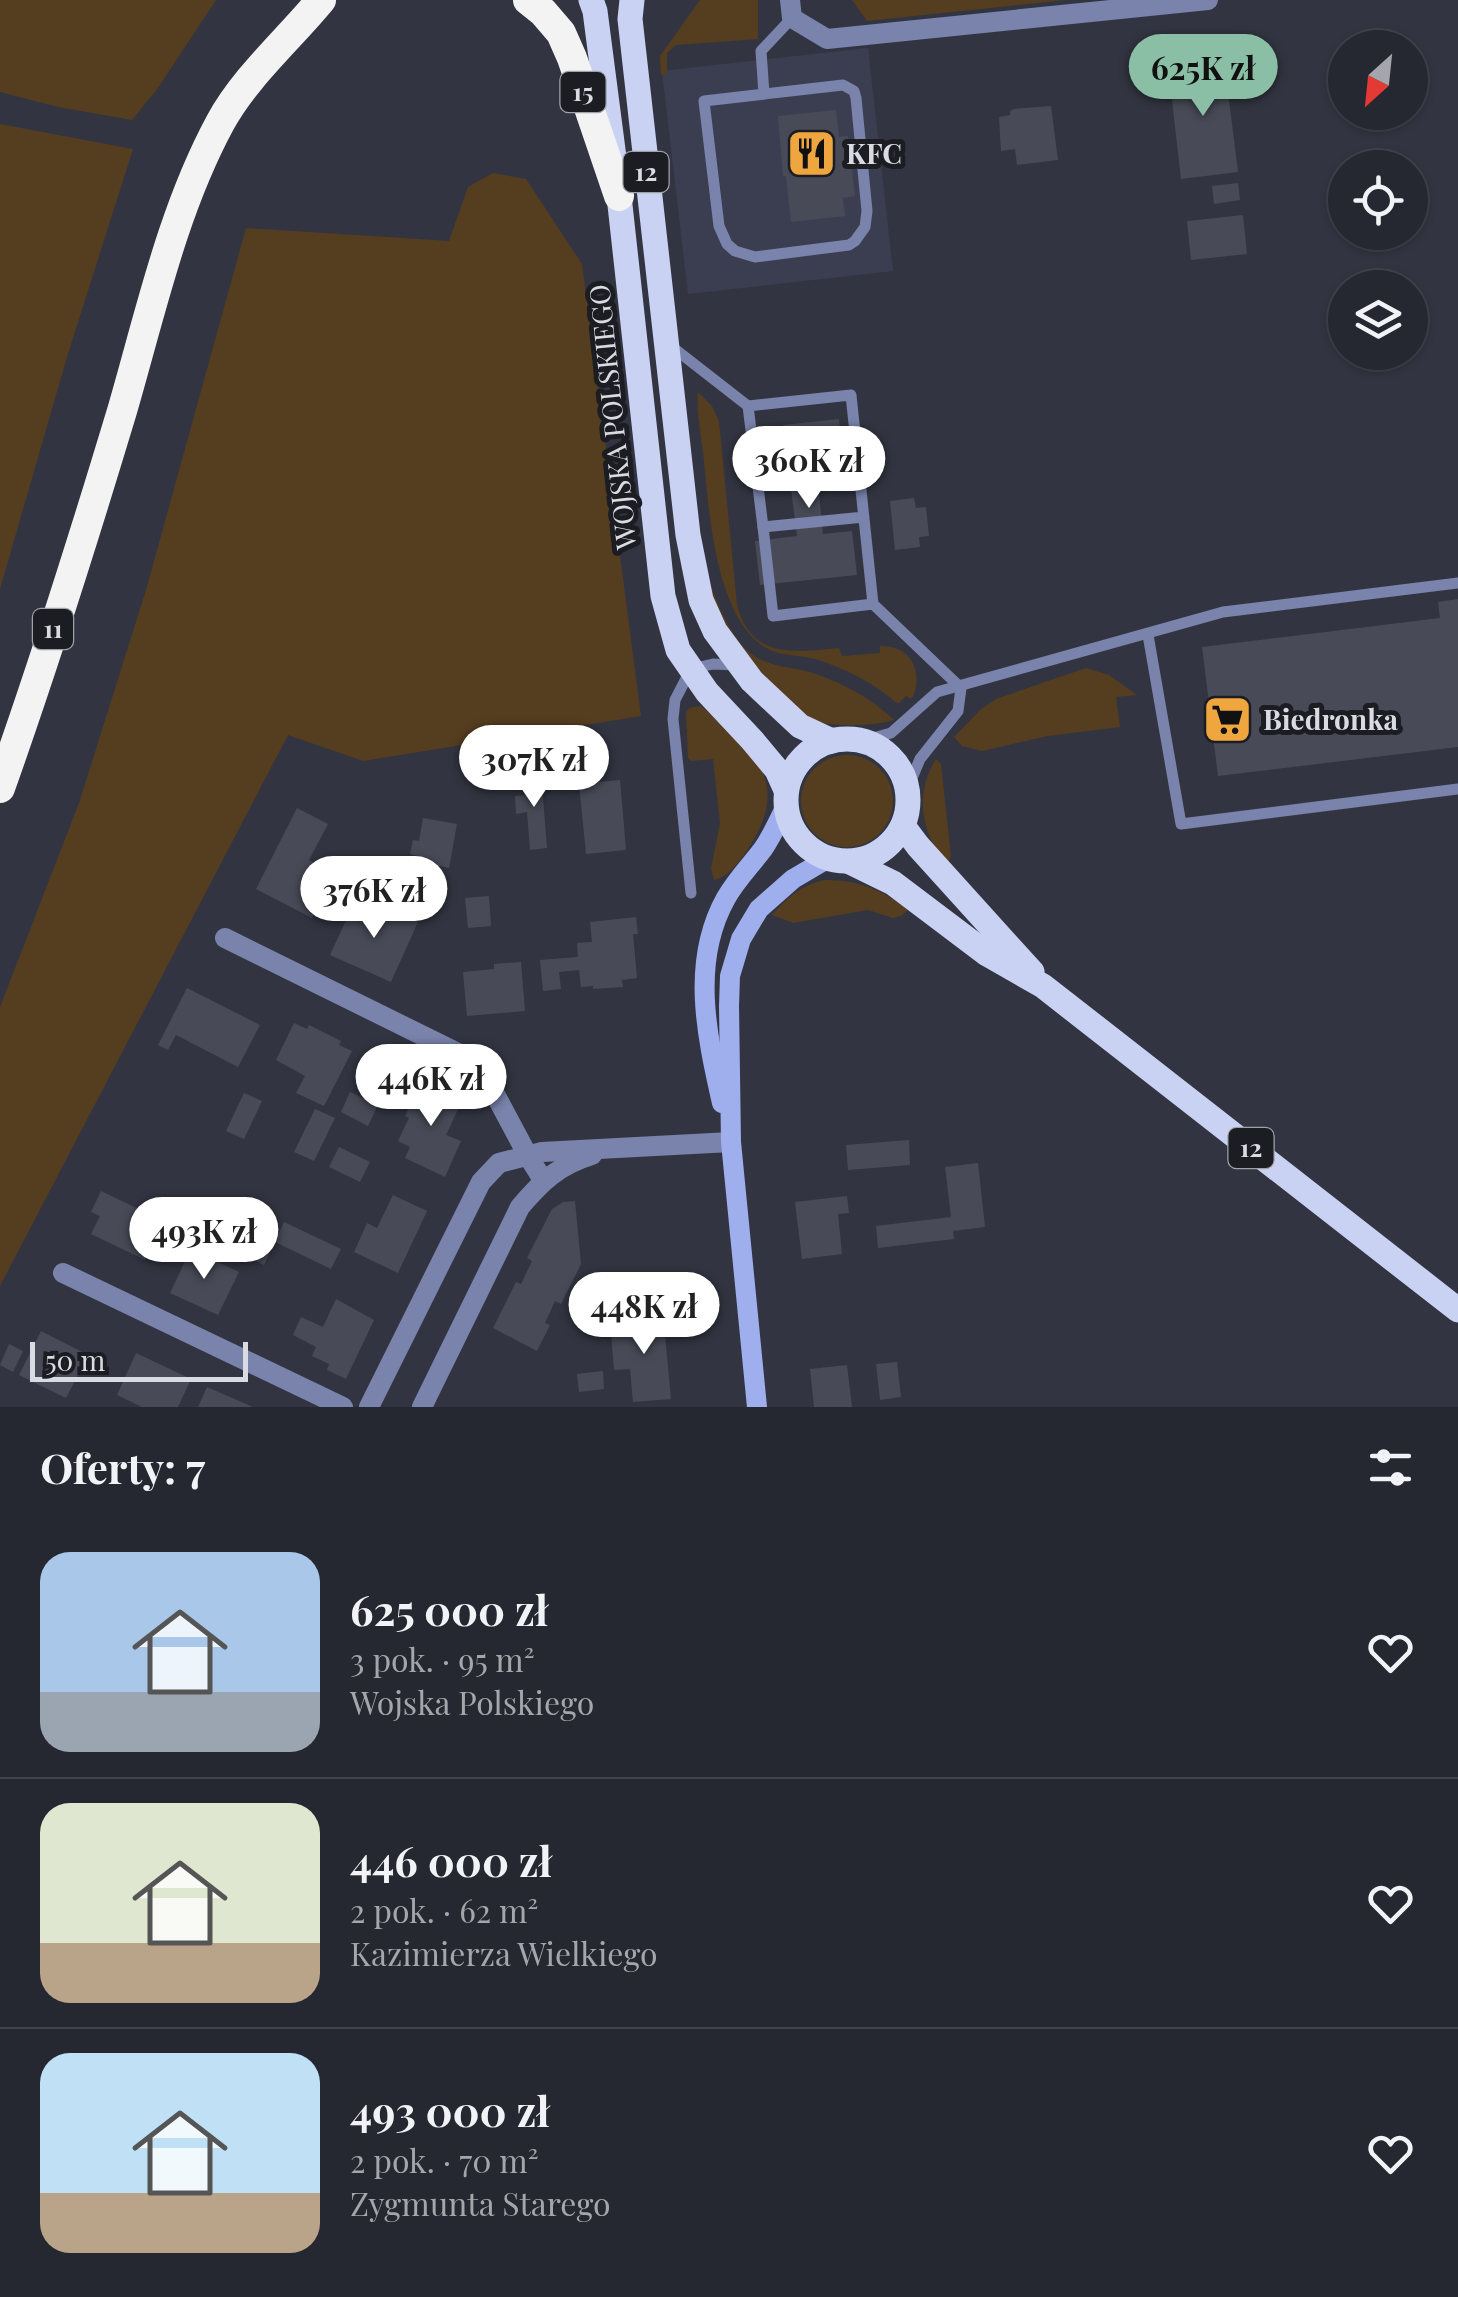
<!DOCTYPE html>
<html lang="pl">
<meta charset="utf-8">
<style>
:root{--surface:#262831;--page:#32343d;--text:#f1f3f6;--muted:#a4a6ab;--line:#42444d;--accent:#8abfa5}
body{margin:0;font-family:"Playfair Display",serif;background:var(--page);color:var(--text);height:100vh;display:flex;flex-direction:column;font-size:38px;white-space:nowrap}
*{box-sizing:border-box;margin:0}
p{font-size:32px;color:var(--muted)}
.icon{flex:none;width:55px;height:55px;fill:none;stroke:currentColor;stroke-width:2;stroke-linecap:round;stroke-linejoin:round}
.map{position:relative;height:1407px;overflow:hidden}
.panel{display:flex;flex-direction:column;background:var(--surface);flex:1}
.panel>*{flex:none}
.needle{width:65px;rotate:207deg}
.buttons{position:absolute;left:1328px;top:30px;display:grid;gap:20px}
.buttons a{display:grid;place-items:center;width:100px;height:100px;border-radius:50%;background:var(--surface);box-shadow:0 2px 8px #0004,0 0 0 2px var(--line);font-size:50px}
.scale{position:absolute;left:30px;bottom:25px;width:218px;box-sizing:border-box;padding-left:10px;border:5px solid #d9dbe3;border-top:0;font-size:28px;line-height:35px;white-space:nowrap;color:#d9dbe3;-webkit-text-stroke:8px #1c1d22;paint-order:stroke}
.price{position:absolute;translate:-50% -85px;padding:0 22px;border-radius:35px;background:#fff;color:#222;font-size:32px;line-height:65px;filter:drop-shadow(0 2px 5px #0008)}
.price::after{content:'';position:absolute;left:50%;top:60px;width:30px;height:22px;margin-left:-15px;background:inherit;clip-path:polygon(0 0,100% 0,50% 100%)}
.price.selected{background:var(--accent);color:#111}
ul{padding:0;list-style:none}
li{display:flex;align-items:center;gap:30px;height:250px;padding:0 40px}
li+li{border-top:2px solid var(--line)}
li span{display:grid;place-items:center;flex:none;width:280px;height:200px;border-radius:30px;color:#555}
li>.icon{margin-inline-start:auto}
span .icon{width:120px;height:120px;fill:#fffc;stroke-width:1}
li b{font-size:42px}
h2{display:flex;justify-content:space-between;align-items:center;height:120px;padding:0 40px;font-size:42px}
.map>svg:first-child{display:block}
.built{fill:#3a3e50}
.green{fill:#553d1f}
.building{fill:#484b57}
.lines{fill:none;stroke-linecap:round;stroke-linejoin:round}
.lane{stroke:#7983ab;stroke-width:11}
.street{stroke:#7983ab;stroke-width:20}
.secondary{stroke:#9faeed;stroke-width:20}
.primary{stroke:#cad2f3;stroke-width:25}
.highway{stroke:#f3f3f3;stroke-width:30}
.labels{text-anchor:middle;stroke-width:10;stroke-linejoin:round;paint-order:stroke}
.shield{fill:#1c1d22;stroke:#a0a2a9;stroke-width:2.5}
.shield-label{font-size:25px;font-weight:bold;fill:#d9dbe3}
.poi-label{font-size:28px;font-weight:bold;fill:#d9dbe3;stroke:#1c1d22;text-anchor:start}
.street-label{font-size:28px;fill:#d9dbe3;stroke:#1c1d22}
</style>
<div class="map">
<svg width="1458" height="1407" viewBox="0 0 1458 1407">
<rect width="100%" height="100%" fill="#323541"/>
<path class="built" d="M 868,48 L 893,271 L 688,294 L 662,71 Z"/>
<g class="green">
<path d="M 0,0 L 216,0 L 158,88 L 132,120 L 58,107 L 0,92 Z"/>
<path d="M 700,0 L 758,0 L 758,39 L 676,45 L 667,53 L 667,74 L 661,75 L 660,56 Z"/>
<path d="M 852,0 L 1065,0 L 867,21 Z"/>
<path d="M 0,124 L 133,149 L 67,357 L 0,589 Z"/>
<path d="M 493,173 L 526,179 L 582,264 L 641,716 L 363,761 L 288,735 L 0,1286 L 0,1007 L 79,803 L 146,590 L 246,228 L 449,241 L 468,187 Z"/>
<path d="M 698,392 L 712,406 L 719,421 L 737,605 C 751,660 796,652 839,648 L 842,656 L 880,653 L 880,646 C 912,645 924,673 912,699 L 906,696 L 899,703 L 895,702 C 873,682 844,668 815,659 C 800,655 784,656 770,650 C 716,624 709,513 704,461 C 702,439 696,414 698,392 Z"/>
<path d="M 704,568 C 715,595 723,623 742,645 C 761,668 787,665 813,673 C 843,683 871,698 894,720 C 876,726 827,728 810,719 C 799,713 790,701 781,692 C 759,671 737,647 722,620 C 713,604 709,586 704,568 Z"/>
<path d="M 1086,668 L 1109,675 L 1137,695 L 1116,697 L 1120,727 L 1048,736 L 982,751 L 962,746 L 954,737 L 980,710 L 996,699 Z"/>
<path d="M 701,706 C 753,750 793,781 748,849 C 740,861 729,877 714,880 L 711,869 L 720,823 L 713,759 L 691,761 L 688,758 L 686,713 L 689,708 Z"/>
<circle cx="847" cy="801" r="46"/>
<path d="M 936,759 L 941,764 L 951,857 L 947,864 C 921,835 914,793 936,759 Z"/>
<path d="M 824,880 C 855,879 884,890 908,910 L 901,916 L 893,918 L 868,910 L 793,923 L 772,915 C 787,898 801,885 824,880 Z"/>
</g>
<g class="building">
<path d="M 1224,60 L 1238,172 L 1181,179 L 1168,66 Z"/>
<path d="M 1051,106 L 1058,160 L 1017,165 L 1015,149 L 1001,151 L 999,117 L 1010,115 L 1010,111 L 1014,109 Z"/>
<path d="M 836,110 L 839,137 L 848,136 L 855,196 L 843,198 L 845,216 L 791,222 L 786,176 L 783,176 L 778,116 Z"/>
<path d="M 1238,183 L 1240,200 L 1214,204 L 1212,186 Z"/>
<path d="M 1243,215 L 1247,254 L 1191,260 L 1187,221 Z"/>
<path d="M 839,419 L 845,480 L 818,483 L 823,534 L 852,531 L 857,575 L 760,585 L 755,541 L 797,536 L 783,425 Z"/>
<path d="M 914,498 L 916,508 L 926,507 L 929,536 L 919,537 L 920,547 L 895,550 L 890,501 Z"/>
<path d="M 1458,599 L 1458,747 L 1218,776 L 1202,647 L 1440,618 L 1438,602 Z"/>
<path d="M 541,773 L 547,848 L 530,850 L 527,812 L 516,814 L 515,796 L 525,795 L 523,775 Z"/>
<path d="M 620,780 L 626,850 L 586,854 L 579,784 Z"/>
<path d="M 297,808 L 328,824 L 309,860 L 335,874 L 312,918 L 256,889 Z"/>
<path d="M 423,818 L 457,824 L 449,868 L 421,862 L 422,857 L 410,854 L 413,840 L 419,841 Z"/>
<path d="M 489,896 L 491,926 L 468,928 L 465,898 Z"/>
<path d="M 354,903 L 387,918 L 391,910 L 418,922 L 391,982 L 330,955 Z"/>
<path d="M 636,917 L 638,934 L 633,934 L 637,978 L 622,980 L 623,987 L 593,989 L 593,986 L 581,987 L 579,970 L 559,972 L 561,989 L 543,991 L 540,960 L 578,957 L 577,943 L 592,942 L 590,922 Z"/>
<path d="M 521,962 L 525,1011 L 467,1016 L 463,972 L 494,969 L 494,964 Z"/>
<path d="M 187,988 L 260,1025 L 238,1067 L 176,1035 L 168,1050 L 158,1045 Z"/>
<path d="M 294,1023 L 307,1029 L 309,1025 L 341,1041 L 339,1045 L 352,1051 L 324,1106 L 296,1093 L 305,1076 L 276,1060 Z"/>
<path d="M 421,1081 L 462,1101 L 446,1135 L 461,1141 L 445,1177 L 405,1158 L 410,1147 L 398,1141 L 409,1118 L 405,1116 Z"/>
<path d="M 350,1092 L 378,1105 L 368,1126 L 341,1112 Z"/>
<path d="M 244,1093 L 262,1101 L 244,1139 L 226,1131 Z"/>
<path d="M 315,1109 L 335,1118 L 314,1161 L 294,1152 Z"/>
<path d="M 909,1140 L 910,1165 L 848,1170 L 846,1145 Z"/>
<path d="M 339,1147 L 370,1162 L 360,1182 L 329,1167 Z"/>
<path d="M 978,1163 L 985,1227 L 953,1231 L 954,1239 L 878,1248 L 876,1226 L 951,1217 L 945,1167 Z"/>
<path d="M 101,1191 L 172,1225 L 163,1246 L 154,1242 L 145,1260 L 91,1234 L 100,1216 L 91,1212 Z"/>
<path d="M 393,1195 L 427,1211 L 398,1273 L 354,1252 L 367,1223 L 377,1228 Z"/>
<path d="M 847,1196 L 849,1213 L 838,1214 L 842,1254 L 802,1259 L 795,1202 Z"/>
<path d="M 575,1201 L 581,1264 L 561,1304 L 555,1301 L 545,1323 L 550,1325 L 537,1351 L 493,1328 L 516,1282 L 521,1284 L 532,1261 L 527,1258 L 552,1209 L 563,1202 Z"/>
<path d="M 284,1222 L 341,1249 L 331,1269 L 275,1242 L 264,1265 L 244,1255 L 259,1224 L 279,1233 Z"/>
<path d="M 191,1249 L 239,1272 L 218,1315 L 170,1293 Z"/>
<path d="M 336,1299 L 374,1320 L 346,1379 L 327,1370 L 329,1364 L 312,1356 L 316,1347 L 293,1335 L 301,1317 L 323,1327 Z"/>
<path d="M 663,1314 L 671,1399 L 633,1402 L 630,1369 L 614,1370 L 611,1333 L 626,1332 L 625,1317 Z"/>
<path d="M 41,1331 L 88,1355 L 66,1398 L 19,1375 Z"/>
<path d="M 9,1344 L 23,1351 L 13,1372 L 0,1365 Z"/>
<path d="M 136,1353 L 191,1379 L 178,1407 L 142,1407 L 117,1395 Z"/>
<path d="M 897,1362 L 901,1397 L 880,1400 L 876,1364 Z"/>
<path d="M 847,1365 L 852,1407 L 814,1407 L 810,1369 Z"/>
<path d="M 603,1371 L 604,1389 L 579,1392 L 577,1374 Z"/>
<path d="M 207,1387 L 253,1407 L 198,1407 Z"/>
</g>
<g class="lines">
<g class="lane">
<path d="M 843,85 L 854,91 L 856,98 L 867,211 L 865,227 L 855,241 L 849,245 L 755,257 L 735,251 L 727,244 L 719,226 L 704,101 Z"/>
<path d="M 764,94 L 761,51 L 792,18"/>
<path d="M 671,346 L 748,406"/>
<path d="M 864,517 L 763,527 L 748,406 L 851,395 L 873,604 L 961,688"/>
<path d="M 763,527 L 773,616 L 873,604"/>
<path d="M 1148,635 L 1181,824 L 1458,789"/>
<path d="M 863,741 L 891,733 L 937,692 L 1223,612 L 1458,583"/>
<path d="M 907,790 L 920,759 L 958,711 L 961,688"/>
<path d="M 691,893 L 673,719 L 675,700 L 691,669 L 713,664 L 737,665"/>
</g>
<g class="street">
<path d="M 790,0 L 792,18 L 827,39 L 1208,0"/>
<path d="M 225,938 L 466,1057 L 496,1096 L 528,1156 L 543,1180"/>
<path d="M 63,1273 L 343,1407"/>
<path d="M 369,1407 L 481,1182 L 499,1163 L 542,1152 L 731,1142"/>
<path d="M 422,1407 L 520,1207 C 542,1181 559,1165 592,1155"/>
</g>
<g class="secondary">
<path d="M 722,1103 C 707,1036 690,962 726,898 C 736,880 751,865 763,849 C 772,836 778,822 785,808"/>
<path d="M 757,1407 L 731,1142 L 729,1006 L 730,976 L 741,939 L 759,909 L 793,879 L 827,859"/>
</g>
<g class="primary">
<path d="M 591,0 L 595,11 L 619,196 L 663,596 L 678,650 L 707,692 L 752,740 L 777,770 L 786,790"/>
<path d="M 632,0 L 630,19 L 688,535 L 701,600 L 715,631 L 752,681 L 800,726 L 832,741"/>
<circle cx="847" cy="800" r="61"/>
<path d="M 903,826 L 918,846 L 1032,972"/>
<path d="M 850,862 L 893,883 L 987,954 L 1043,986 L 1458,1310"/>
</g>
<g class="highway">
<path d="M 528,0 L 543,12 L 561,33 L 572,58 L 619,196"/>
<path d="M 0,788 C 44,664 84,537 122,411 C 150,315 172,212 220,123 C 245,77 288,40 321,0"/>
</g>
</g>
<defs>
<symbol id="restaurant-square" viewBox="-11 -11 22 22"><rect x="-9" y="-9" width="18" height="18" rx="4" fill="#f0a63f" stroke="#1c1d22"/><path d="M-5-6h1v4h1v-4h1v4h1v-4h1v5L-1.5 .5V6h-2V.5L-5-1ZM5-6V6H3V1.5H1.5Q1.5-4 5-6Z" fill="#111"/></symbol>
<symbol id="supermarket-square" viewBox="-11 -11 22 22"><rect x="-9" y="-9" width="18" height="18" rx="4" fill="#f0a63f" stroke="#1c1d22"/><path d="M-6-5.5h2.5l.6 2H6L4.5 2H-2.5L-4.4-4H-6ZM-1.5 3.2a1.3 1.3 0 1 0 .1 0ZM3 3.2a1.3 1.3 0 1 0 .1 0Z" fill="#111"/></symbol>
</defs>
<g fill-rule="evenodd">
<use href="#restaurant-square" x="784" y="126" width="55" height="55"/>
<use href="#supermarket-square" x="1200" y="692" width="55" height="55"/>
</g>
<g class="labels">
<g class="shield">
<rect x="560.5" y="72" width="45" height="40" rx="8"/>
<rect x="623.5" y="152" width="45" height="40" rx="8"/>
<rect x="33" y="609" width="40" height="40" rx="8"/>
<rect x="1228.5" y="1128" width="45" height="40" rx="8"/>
</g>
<g class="shield-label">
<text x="583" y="101">15</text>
<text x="646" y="181">12</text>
<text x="53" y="638">11</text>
<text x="1251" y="1157">12</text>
</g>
<g class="poi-label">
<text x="846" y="164">KFC</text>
<text x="1263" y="730">Biedronka</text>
</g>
<g class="street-label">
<text transform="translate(613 417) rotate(-96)" y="10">WOJSKA POLSKIEGO</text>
</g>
</g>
</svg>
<div class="buttons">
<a><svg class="needle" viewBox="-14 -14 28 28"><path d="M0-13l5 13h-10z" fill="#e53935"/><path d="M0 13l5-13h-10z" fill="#a4a6ab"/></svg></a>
<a><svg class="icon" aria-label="locate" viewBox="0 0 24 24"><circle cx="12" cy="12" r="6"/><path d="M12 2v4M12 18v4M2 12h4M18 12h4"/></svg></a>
<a><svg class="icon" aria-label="layers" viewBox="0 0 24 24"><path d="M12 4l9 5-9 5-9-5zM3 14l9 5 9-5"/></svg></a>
</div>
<div class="scale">50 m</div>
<b class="price selected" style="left:1203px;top:119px">625K zł</b>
<b class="price" style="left:809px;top:511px">360K zł</b>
<b class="price" style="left:534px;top:810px">307K zł</b>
<b class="price" style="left:374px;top:941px">376K zł</b>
<b class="price" style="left:431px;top:1129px">446K zł</b>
<b class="price" style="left:204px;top:1282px">493K zł</b>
<b class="price" style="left:644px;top:1357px">448K zł</b>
</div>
<section class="panel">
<h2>Oferty: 7<svg class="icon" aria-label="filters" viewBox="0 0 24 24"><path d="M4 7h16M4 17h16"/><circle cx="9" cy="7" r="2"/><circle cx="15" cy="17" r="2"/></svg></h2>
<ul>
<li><span style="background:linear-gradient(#a9c7e8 70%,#9aa5b1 0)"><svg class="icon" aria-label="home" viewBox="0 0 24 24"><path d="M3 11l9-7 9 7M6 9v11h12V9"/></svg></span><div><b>625 000 zł</b><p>3 pok. · 95 m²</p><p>Wojska Polskiego</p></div><svg class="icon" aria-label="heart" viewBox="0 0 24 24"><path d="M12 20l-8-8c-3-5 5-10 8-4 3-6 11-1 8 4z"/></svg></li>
<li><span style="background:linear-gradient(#dfe7d0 70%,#b9a48a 0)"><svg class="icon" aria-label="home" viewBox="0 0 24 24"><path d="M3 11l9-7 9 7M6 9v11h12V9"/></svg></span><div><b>446 000 zł</b><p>2 pok. · 62 m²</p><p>Kazimierza Wielkiego</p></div><svg class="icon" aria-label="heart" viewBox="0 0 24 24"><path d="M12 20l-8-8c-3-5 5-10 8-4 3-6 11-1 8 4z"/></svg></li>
<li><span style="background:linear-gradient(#bfe0f5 70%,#b9a48a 0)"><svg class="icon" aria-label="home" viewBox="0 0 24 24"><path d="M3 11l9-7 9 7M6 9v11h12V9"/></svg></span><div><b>493 000 zł</b><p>2 pok. · 70 m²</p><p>Zygmunta Starego</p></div><svg class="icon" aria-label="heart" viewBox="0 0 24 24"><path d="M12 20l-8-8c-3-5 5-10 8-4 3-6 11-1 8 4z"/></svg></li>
</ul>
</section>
